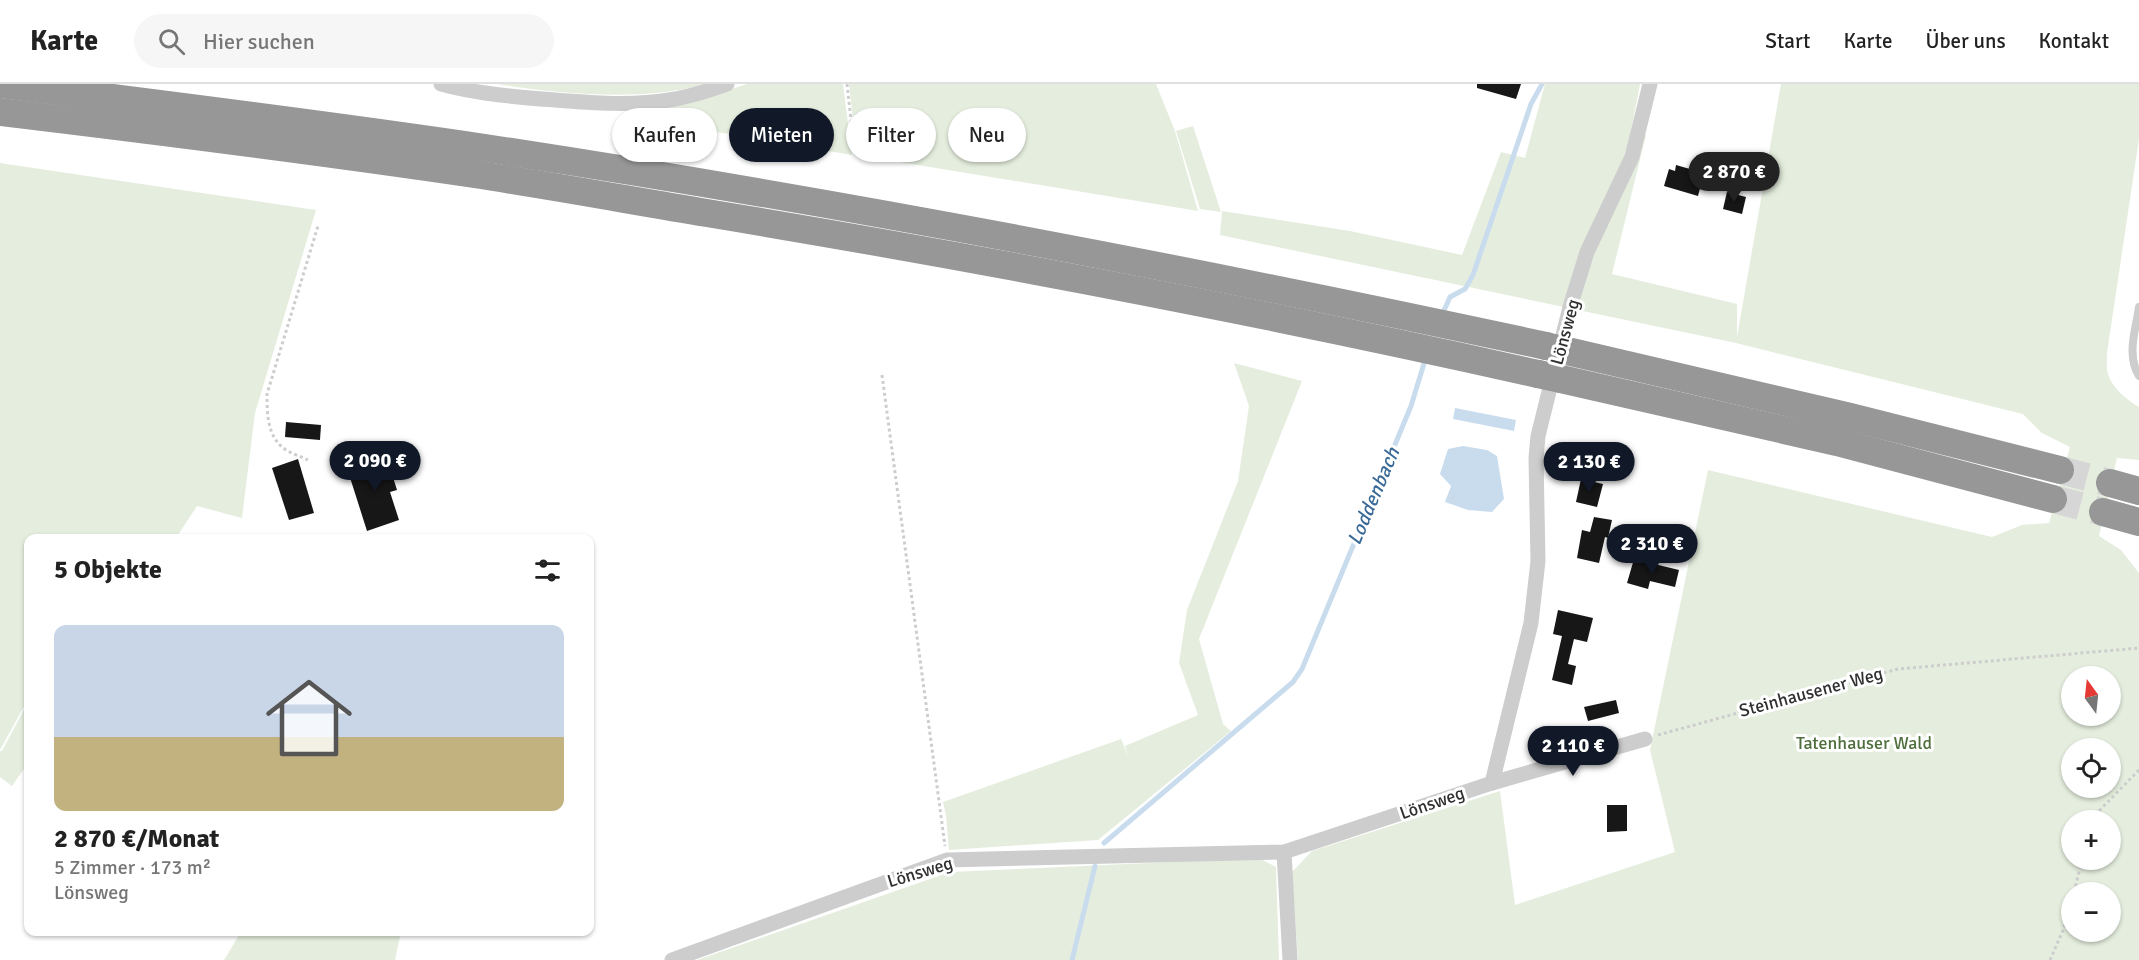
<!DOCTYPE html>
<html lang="de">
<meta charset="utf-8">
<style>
:root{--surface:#fff;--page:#f6f6f6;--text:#222;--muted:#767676;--line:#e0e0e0;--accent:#111827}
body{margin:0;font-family:Signika,sans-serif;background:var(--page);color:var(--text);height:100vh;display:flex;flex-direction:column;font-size:22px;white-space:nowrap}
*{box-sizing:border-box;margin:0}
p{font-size:20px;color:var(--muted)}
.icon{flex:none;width:33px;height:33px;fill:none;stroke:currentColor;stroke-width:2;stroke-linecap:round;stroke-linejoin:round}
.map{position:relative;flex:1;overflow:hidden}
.sheet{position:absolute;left:24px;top:450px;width:570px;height:402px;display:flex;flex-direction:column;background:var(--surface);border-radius:12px;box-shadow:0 2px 4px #0004}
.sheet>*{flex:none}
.hud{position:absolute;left:612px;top:24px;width:570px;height:54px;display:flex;gap:12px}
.needle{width:39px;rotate:345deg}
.fabs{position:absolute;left:2061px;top:582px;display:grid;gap:12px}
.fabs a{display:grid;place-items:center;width:60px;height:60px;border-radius:50%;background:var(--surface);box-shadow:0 2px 4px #0004;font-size:30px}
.price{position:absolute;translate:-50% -51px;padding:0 14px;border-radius:21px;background:var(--accent);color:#fff;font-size:20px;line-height:39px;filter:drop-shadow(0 2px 3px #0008)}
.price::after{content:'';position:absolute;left:50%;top:36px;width:18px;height:14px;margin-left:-9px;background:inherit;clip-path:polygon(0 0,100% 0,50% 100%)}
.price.current{background:#222;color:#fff}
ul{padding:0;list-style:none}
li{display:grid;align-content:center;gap:12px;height:318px;padding:0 30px}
li span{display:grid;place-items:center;height:186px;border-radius:12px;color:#555}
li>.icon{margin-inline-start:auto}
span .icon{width:108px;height:108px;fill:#fffc;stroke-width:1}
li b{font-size:26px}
h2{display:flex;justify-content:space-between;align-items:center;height:72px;padding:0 30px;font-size:26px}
.pill{padding:0 21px;border-radius:27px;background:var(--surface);box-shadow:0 2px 4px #0004;font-size:21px;line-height:54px}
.pill.current{background:var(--accent);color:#fff}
header{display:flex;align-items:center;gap:36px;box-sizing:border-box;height:84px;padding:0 30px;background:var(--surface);border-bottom:2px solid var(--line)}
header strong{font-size:28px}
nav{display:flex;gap:33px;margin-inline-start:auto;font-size:21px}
.search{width:420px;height:54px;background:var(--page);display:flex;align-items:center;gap:15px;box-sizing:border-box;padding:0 21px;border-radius:33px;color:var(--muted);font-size:22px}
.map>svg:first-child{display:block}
.green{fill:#e5eede;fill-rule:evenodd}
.water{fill:#c9dcee}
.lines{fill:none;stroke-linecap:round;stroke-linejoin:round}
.stream{stroke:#c9dcee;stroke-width:5}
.building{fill:#171717}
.highway-tunnel{stroke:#d6d6d6;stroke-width:28;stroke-dasharray:28 14;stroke-linecap:butt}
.path{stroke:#cdcdcd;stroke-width:3;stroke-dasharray:3 3;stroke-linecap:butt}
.lane{stroke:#cdcdcd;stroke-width:8}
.street{stroke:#cdcdcd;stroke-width:15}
.highway{stroke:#979797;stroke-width:28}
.highway-bridge{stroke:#979797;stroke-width:28}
.labels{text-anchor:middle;stroke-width:6;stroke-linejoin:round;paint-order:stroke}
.street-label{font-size:18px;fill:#303030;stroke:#fff}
.park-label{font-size:18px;fill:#4e6e3b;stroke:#fff}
.water-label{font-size:20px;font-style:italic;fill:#3a6a97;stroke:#fff}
</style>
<header>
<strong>Karte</strong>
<div class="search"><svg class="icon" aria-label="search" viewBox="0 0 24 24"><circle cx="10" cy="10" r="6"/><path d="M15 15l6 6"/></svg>Hier suchen</div>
<nav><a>Start</a><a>Karte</a><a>Über uns</a><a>Kontakt</a></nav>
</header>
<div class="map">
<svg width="2139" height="876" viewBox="0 0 2139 876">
<rect width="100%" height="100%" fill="#fff"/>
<g class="green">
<path d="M 497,0 L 704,0 C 647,18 557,10 497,0 Z"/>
<path d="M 747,0 L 843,0 L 852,71 L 646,36 L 648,27 L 692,18 Z"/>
<path d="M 849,0 L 1156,0 L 1175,47 L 1198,127 L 857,71 Z"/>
<path d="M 1545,0 L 1640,0 L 1630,52 L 1646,51 L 1612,190 L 1737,220 L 1737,253 L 1781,0 L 2139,0 L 2139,55 L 2107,269 C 2107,276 2106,284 2108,290 C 2112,304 2127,316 2139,323 L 2139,376 L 2117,374 L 2099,452 L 2121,466 L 2139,489 L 2139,876 L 1298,876 L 1292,788 L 1312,767 L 1500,707 L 1515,821 L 1675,768 L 1650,666 L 1708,386 L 1992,453 L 2022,441 L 2049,439 L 2070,363 L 2042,349 L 2023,330 L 1736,259 L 1220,151 L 1222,127 L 1350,147 L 1462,171 L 1501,68 L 1525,74 ZM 2072,592 L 2110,592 L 2110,632 L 2072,632 ZM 2072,664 L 2110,664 L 2110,704 L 2072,704 ZM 2072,736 L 2110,736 L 2110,776 L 2072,776 ZM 2072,808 L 2110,808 L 2110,848 L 2072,848 Z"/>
<path d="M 1193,42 L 1221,128 L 1200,125 L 1176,47 Z"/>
<path d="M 0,79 L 316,126 L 255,329 L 242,434 L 197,422 L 176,454 L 28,454 L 28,615 L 0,666 Z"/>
<path d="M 1234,279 L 1302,297 L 1199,555 L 1223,640 L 1231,647 L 1098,756 L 949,766 L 946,732 L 943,718 L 1121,655 L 1128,672 L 1125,662 L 1198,631 L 1179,579 L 1187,526 L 1238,397 L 1249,322 Z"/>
<path d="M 28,618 L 28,679 L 12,702 L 0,693 L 0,667 L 2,667 Z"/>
<path d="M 1259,774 L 1276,783 L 1279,876 L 697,876 L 950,788 Z"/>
<path d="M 241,848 L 401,848 L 395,876 L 224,876 Z"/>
</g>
<g class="water">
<path d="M 1455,324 L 1516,336 L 1514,347 L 1453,335 Z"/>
<path d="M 1463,362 L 1487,366 L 1497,372 L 1504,415 L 1492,428 L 1468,426 L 1445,418 L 1451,402 L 1440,390 L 1448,365 Z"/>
</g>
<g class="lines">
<g class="stream">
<path d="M 1442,231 L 1450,213 L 1465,205 L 1473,191 L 1531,20 L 1542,0"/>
<path d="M 1104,759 L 1293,598 L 1302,585 L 1411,322 L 1426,273"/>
<path d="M 1072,876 L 1095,782"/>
</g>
</g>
<g class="building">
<path d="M 1477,0 L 1521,0 L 1516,15 L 1477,4 Z"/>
<path d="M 1676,81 L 1704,89 L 1698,112 L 1664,102 L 1669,85 L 1675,87 Z"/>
<path d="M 1727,108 L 1746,113 L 1742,130 L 1723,125 Z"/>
<path d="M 286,338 L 321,341 L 320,356 L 285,353 Z"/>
<path d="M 386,371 L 397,406 L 390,408 L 399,436 L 367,447 L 347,384 Z"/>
<path d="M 298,375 L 314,429 L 289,436 L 272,384 Z"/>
<path d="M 1581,395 L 1603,400 L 1597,423 L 1576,418 Z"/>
<path d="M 1594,433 L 1612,436 L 1608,454 L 1605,453 L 1599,479 L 1577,474 L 1582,446 L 1590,448 Z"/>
<path d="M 1634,475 L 1679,486 L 1675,503 L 1650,497 L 1648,505 L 1627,499 Z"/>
<path d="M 1558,526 L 1593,534 L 1587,558 L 1574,555 L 1568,580 L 1576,582 L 1572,601 L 1552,596 L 1562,552 L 1553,550 Z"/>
<path d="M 1616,616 L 1619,629 L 1588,637 L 1584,623 Z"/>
<path d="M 1607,721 L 1627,721 L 1627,747 L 1607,748 Z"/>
</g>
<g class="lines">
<g class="highway-tunnel">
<path d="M 2060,386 L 2110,399"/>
<path d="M 2053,415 L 2103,428"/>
</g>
<g class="path">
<path d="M 847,0 L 853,54"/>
<path d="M 882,291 L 945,762"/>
<path d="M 308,376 C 300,372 289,369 282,363 C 267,350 267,328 267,310 L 318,142"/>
<path d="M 1658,651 L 1898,585 L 2139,564"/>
<path d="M 2092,736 L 2093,733 L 2139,686"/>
<path d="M 2074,808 L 2082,776"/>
<path d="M 2050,876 L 2064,844 L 2072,817"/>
</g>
<path class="lane" d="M 2139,223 C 2136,245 2126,271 2139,292"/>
<g class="street">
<path d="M 441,0 C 477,10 517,13 555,16 C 592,19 632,22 669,16 C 689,13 708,7 727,0"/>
<path d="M 1492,699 L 1531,539 L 1538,477 L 1536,374 L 1538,352 L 1570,223 L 1587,168 L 1632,73 L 1650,0"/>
<path d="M 1284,768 L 1290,876"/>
<path d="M 672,876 L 947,776 L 1284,768 L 1492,699 L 1645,655"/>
</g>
<g class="highway">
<path d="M 1,0 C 162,20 324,40 485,64 C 841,118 1194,186 1546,262"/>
<path d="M 0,28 C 158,47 317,67 474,90 C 552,102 629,116 707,129 C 985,175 1262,228 1538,290"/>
<path d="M 1567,267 L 1850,333 L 2060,386"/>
<path d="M 1561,295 L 1837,358 L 2053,415"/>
<path d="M 2110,399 L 2139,407"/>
<path d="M 2103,428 L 2139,438"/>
</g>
<g class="highway-bridge">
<path d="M 1546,262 L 1567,267"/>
<path d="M 1538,290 L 1561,295"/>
</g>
</g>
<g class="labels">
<g class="street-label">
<text transform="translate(1565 248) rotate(-75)" y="6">Lönsweg</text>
<text transform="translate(1811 608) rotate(-15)" y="6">Steinhausener Weg</text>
<text transform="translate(1432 719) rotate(-19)" y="6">Lönsweg</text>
<text transform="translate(920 788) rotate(-17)" y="6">Lönsweg</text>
</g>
<g class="park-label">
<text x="1864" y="665">Tatenhauser Wald</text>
</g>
<g class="water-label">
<text transform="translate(1373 412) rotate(-67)" y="7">Loddenbach</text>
</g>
</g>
</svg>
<div class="fabs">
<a><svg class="needle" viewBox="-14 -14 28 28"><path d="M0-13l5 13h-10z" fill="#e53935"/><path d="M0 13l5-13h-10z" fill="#767676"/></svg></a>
<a><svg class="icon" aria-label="locate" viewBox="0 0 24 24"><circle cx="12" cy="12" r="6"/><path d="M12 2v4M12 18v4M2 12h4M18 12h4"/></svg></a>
<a>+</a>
<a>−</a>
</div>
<b class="price current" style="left:1734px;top:119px">2 870 €</b>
<b class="price" style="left:375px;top:408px">2 090 €</b>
<b class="price" style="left:1589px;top:409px">2 130 €</b>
<b class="price" style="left:1652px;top:491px">2 310 €</b>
<b class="price" style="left:1573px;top:693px">2 110 €</b>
<div class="hud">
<a class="pill">Kaufen</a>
<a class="pill current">Mieten</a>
<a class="pill">Filter</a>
<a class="pill">Neu</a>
</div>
<section class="sheet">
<h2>5 Objekte<svg class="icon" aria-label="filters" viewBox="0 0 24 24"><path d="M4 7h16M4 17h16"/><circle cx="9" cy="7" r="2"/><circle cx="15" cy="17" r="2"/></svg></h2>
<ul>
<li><span style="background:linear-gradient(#c9d6e8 60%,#c2b280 0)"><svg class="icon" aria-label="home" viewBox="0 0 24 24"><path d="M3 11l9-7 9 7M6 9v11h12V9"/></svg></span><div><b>2 870 €/Monat</b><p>5 Zimmer · 173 m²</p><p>Lönsweg</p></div></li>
</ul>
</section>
</div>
